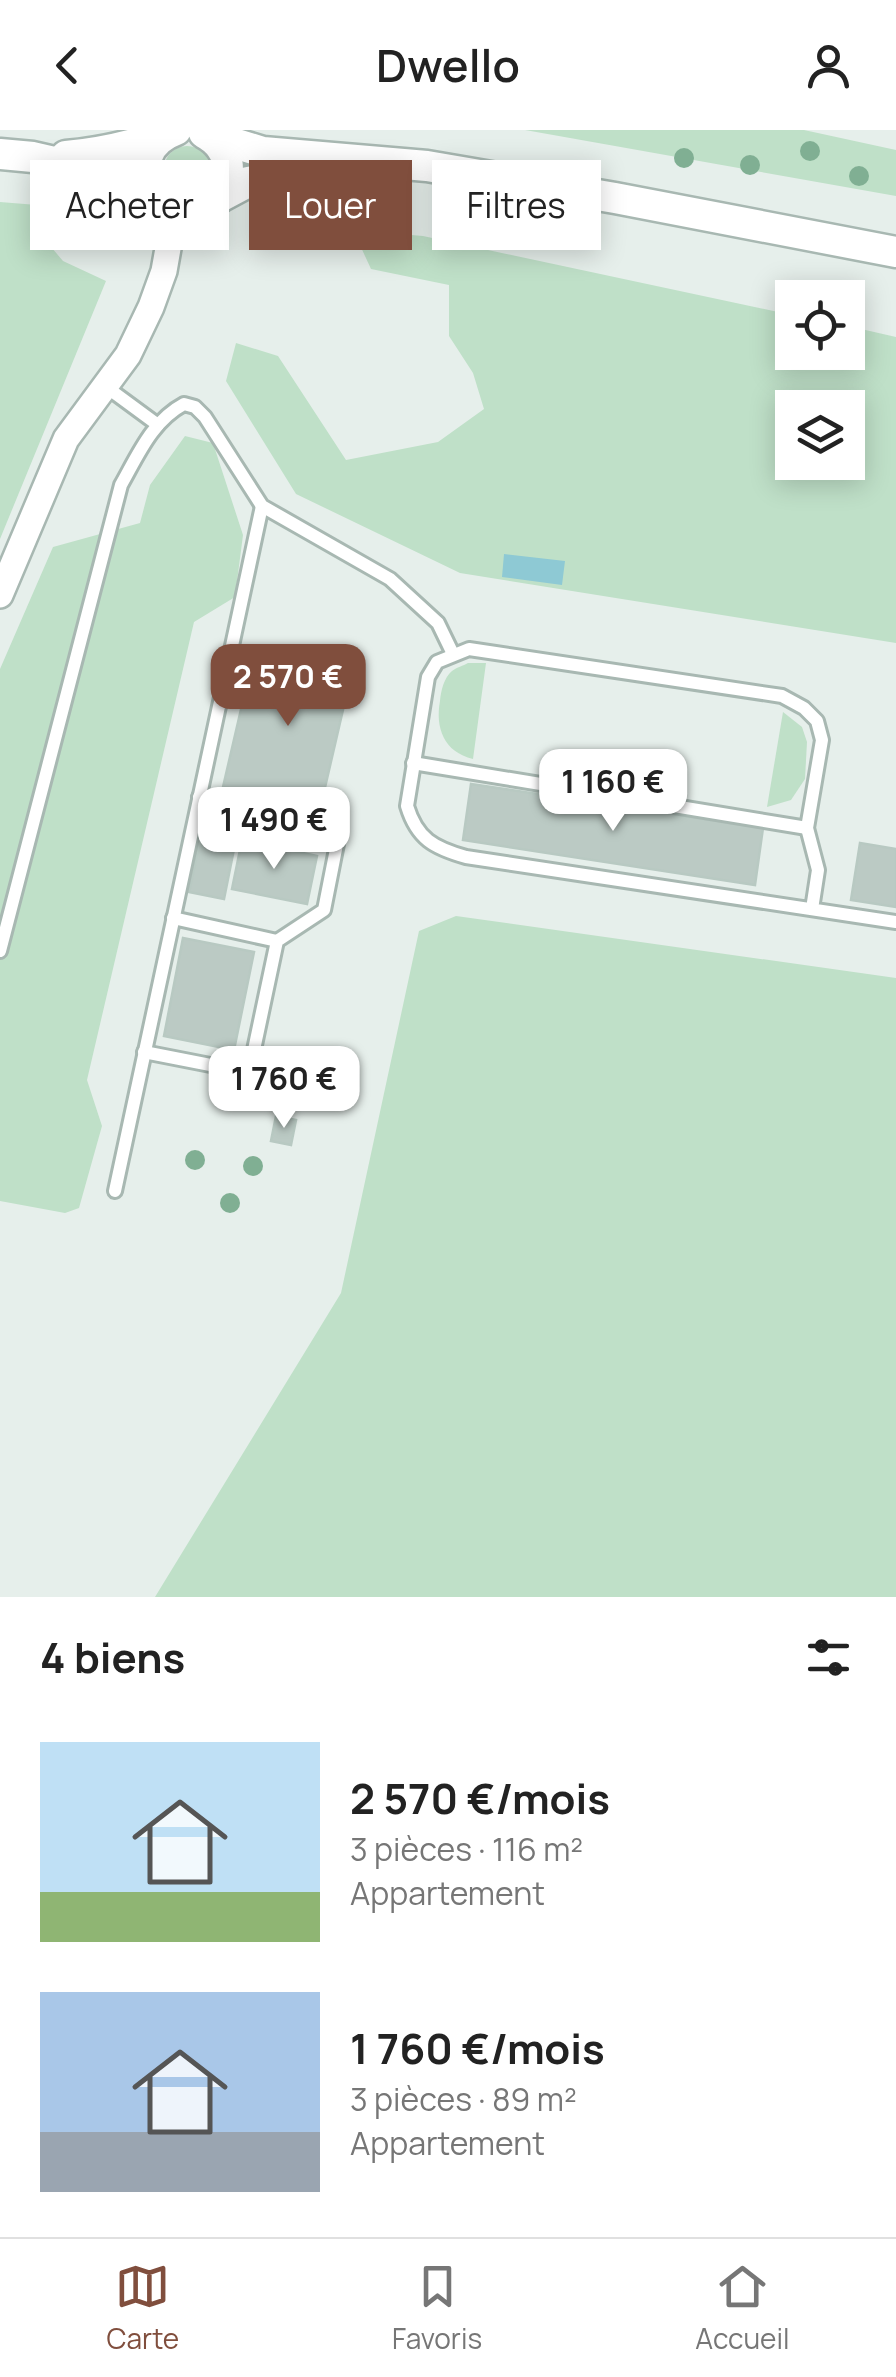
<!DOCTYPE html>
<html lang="fr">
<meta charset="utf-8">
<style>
:root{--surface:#fff;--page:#f2f2f2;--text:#222;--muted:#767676;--line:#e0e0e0;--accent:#804e3d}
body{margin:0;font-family:Manrope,sans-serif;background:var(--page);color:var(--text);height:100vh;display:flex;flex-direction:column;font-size:38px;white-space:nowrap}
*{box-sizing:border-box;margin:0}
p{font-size:32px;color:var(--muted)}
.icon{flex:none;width:55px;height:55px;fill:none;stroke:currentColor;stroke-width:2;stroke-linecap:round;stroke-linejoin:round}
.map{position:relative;height:1467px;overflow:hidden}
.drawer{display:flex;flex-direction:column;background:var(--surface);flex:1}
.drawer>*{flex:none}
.guide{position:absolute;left:30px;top:30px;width:838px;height:90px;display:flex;gap:20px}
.tools{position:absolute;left:775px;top:150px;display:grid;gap:20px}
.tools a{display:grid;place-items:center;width:90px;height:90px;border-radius:0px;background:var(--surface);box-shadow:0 5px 25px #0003;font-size:50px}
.price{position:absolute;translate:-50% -85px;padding:0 22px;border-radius:20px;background:#fff;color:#222;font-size:32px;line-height:65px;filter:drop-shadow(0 2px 5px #0008)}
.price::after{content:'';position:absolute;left:50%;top:60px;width:30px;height:22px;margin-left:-15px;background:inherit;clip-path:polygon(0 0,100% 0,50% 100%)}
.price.current{background:var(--accent);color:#fff}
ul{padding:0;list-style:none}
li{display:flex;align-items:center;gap:30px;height:250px;padding:0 40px}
li span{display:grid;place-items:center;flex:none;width:280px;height:200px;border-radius:0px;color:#555}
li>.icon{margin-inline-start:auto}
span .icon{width:120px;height:120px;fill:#fffc;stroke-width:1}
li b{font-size:42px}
h2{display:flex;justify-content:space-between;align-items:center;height:120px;padding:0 40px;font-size:42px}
.chip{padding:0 35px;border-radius:0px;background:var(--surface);box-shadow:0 5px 25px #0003;font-size:35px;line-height:90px}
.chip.current{background:var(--accent);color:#fff}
header{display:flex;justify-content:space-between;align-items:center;height:130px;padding:0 40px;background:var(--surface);font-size:45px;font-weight:600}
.tabs{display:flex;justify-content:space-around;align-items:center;height:140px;border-top:2px solid var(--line);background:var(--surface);font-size:28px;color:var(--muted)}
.tabs a{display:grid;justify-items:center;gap:5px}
.tabs .current{color:var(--accent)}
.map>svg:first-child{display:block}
.green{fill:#bfe0c8;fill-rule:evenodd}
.water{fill:#8ec9d4}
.building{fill:#bbcac4;stroke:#b8c9c2;stroke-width:2.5}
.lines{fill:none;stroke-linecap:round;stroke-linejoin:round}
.service-casing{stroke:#a8b8b2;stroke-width:18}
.minor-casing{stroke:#a8b8b2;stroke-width:30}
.tertiary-casing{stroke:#a8b8b2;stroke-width:35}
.service{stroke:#fff;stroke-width:12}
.minor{stroke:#fff;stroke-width:25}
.tertiary{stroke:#fff;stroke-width:30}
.tree{fill:#80af93}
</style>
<header><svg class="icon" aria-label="back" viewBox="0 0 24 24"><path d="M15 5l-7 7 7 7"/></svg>Dwello<svg class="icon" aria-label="person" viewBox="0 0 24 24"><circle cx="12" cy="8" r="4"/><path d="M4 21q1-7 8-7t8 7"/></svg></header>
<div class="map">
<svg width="896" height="1467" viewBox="0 0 896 1467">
<rect width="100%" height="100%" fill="#e6efeb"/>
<g class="green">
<path d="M 525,0 L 804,0 L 896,20 L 896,66 Z"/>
<circle cx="187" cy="39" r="23"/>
<path d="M 0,72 L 37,75 L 40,104 L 63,131 L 106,151 L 0,409 Z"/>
<path d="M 353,100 L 423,106 L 792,185 L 792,222 L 848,222 L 848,196 L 896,207 L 896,513 L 460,443 L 296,364 L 226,251 L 236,213 L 278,226 L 346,330 L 438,312 L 484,279 L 473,243 L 449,206 L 449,155 L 371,139 ZM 792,278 L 848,278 L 848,332 L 792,332 Z"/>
<path d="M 185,306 L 213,313 L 243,405 L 235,467 L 194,492 L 87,950 L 102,996 L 79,1078 L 65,1083 L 0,1071 L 0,539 L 53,417 L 140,393 L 150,355 Z"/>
<path d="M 468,533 L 486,533 L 473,629 C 444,622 435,598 440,571 C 441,560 444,548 452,541 C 457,537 463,536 468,533 Z"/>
<path d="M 783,582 L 802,597 L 807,612 L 805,649 L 791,670 L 767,677 Z"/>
<path d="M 456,786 L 896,848 L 896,1467 L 155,1467 L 341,1163 L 419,801 Z"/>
</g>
<path class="water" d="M 504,424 L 565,431 L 562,455 L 502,447 Z"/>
<g class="building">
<path d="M 255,519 L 352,541 L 320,679 L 223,657 Z"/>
<path d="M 471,654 L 763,698 L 755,755 L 463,710 Z"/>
<path d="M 203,697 L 237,704 L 224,769 L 189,762 Z"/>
<path d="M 242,710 L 317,726 L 307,774 L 232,759 Z"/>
<path d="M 860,713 L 896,719 L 896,777 L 851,770 Z"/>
<path d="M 183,808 L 254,822 L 234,920 L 164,906 Z"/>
<path d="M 276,986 L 296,990 L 291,1015 L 271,1011 Z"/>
</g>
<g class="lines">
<defs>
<g id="service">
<path d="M 105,256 L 158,295"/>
<path d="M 413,633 L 807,698"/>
<path d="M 812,779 L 818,740 L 807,698 L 822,610 L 817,591 L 804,578 L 782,566 L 469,519 L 437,532 L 428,547 L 407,676 C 417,709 434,718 466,727 L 896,792"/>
<path d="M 173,788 L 277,811"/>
<path d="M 0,821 L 121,355 C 138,325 152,291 184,274 L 195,277 L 205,287 L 262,376 L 390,449 L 438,493 L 453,524"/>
<path d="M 144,922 L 241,941 L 251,934 L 277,811 L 324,780 L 338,709 L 333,697 L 199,667"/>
<path d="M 115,1061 L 262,376"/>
</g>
<path id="minor" d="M 0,465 L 66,309 L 128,225 L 151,177 L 164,141 L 172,96 L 178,82"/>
<g id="tertiary">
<path d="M 176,0 C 111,24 161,111 212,74 C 222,67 229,53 228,40 C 228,23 219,11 204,3"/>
<path d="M 210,6 L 263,22 L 427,36 L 615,68 L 896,122"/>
<path d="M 0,24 L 33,27 L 107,44 L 153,67"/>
<path d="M 66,26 C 100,23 131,16 163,5"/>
<path d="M 218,68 L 248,52 L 321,39"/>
</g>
</defs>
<use href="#service" class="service-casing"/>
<use href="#minor" class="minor-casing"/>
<use href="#tertiary" class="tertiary-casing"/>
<use href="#service" class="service"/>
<use href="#minor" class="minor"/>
<use href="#tertiary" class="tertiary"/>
</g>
<g class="tree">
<circle cx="810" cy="21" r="10"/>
<circle cx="684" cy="28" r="10"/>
<circle cx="750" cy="35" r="10"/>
<circle cx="859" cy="46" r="10"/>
<circle cx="195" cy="1030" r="10"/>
<circle cx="253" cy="1036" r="10"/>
<circle cx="230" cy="1073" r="10"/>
</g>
</svg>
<div class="tools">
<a><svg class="icon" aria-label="locate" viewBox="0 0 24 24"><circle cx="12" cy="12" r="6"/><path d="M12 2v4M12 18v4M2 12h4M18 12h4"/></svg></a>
<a><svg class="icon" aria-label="layers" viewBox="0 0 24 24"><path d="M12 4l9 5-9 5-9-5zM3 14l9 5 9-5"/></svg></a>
</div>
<b class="price current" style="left:288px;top:599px">2 570 €</b>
<b class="price" style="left:613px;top:704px">1 160 €</b>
<b class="price" style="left:274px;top:742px">1 490 €</b>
<b class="price" style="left:284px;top:1001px">1 760 €</b>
<div class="guide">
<a class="chip">Acheter</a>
<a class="chip current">Louer</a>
<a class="chip">Filtres</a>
</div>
</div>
<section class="drawer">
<h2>4 biens<svg class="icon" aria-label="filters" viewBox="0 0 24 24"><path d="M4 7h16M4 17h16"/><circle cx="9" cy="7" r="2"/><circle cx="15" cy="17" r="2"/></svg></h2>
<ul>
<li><span style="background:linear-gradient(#bfe0f5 75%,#8fb573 0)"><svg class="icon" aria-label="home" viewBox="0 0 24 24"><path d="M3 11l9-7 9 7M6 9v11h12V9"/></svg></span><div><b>2 570 €/mois</b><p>3 pièces · 116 m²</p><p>Appartement</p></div></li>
<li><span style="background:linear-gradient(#a9c7e8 70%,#9aa5b1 0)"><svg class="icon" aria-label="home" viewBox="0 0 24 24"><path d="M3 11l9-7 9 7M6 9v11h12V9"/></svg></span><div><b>1 760 €/mois</b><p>3 pièces · 89 m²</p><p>Appartement</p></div></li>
</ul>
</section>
<nav class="tabs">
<a class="current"><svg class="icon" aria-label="map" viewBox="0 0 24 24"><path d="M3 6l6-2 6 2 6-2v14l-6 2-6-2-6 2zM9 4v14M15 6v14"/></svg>Carte</a>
<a><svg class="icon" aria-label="saved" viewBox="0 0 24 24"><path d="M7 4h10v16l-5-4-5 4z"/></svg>Favoris</a>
<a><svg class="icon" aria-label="home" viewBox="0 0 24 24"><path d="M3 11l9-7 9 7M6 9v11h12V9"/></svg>Accueil</a>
</nav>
